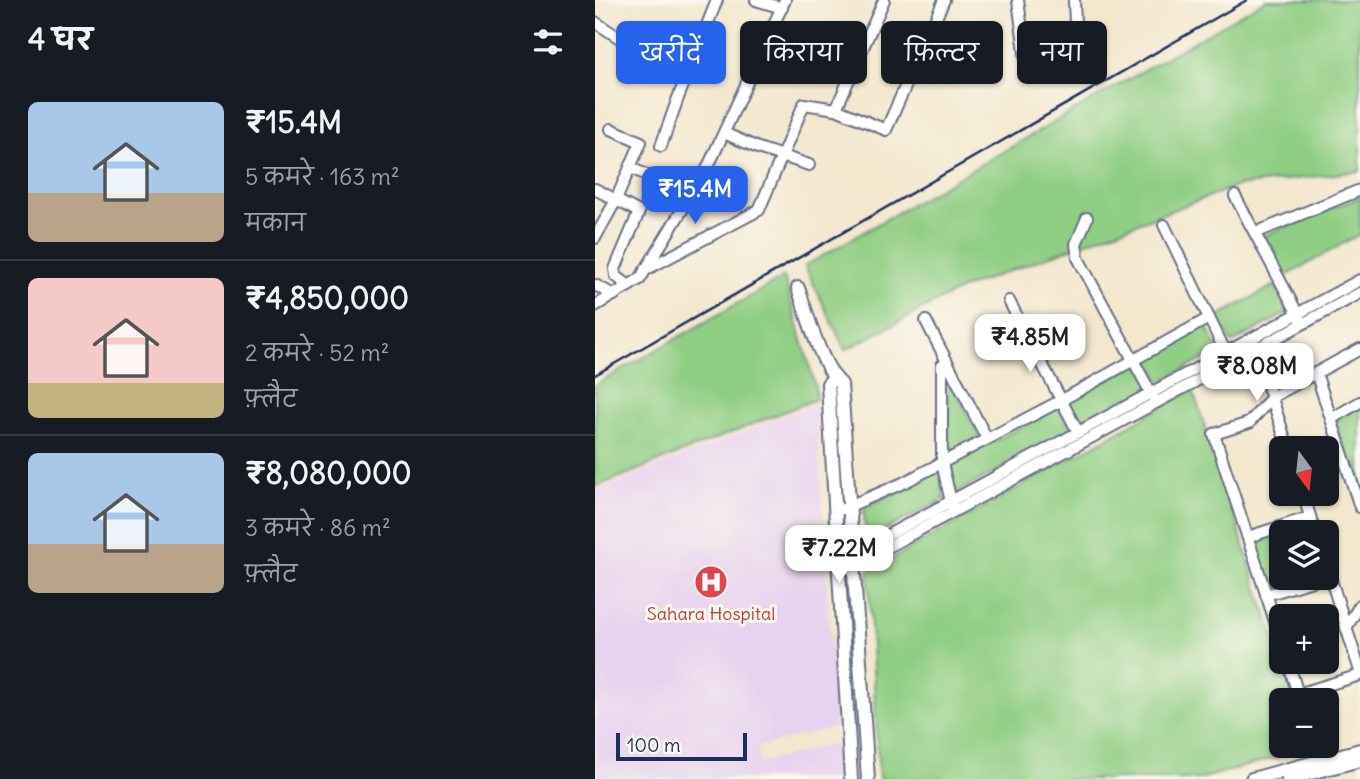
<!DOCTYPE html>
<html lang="hi">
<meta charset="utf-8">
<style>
:root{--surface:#171b24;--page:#242831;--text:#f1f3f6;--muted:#9ea1a6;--line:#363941;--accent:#2563eb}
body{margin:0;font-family:Delius,"Playpen Sans Deva",sans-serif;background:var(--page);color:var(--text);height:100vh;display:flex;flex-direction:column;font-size:26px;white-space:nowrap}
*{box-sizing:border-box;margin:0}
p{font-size:23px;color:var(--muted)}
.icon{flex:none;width:38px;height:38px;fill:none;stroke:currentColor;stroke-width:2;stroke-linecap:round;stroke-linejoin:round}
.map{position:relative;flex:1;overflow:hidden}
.side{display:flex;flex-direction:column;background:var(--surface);width:595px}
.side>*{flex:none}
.banner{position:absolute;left:21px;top:21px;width:639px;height:63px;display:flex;gap:14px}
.needle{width:46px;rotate:165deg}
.tools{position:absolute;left:674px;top:436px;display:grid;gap:14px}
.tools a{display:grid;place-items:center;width:70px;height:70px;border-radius:10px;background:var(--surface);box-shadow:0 2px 5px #0004;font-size:35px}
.scale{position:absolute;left:21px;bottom:18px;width:131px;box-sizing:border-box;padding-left:7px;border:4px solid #1b2f5e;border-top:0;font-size:19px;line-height:24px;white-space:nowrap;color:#1b2f5e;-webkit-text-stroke:5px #fbf7ec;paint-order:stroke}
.price{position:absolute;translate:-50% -60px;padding:0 16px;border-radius:14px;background:#fff;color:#222;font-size:23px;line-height:46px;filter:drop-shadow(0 2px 4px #0008)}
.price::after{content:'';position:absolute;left:50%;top:42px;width:21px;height:16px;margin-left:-10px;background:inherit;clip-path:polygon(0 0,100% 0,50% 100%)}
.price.selected{background:var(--accent);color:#fff}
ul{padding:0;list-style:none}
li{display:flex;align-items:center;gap:21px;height:175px;padding:0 28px}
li+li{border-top:2px solid var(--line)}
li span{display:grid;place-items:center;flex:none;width:196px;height:140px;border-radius:10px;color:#555}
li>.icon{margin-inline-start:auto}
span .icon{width:84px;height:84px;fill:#fffc;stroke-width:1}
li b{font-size:30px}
h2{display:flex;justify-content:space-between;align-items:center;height:84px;padding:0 28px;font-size:30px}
.tag{padding:0 24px;border-radius:10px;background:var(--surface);box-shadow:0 2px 5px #0004;font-size:24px;line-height:63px}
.tag.selected{background:var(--accent);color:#fff}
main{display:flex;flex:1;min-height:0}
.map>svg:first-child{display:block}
.built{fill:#e7d2ef}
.green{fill:#8fcd83;stroke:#557e70;stroke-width:2}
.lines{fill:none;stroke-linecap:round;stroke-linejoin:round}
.minor-casing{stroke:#676f85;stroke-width:14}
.tertiary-casing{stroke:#676f85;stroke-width:16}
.minor{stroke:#fff;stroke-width:10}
.tertiary{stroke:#fff;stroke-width:12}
.rail{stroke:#1b2f5e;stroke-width:2.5}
.labels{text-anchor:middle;stroke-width:6;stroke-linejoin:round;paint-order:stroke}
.health-label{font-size:18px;fill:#be3a42;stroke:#fbf7ec}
</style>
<main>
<section class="side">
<h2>4 घर<svg class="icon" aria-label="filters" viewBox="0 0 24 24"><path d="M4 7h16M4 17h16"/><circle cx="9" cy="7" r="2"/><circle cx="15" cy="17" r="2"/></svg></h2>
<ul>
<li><span style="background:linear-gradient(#a9c7e8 65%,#b9a48a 0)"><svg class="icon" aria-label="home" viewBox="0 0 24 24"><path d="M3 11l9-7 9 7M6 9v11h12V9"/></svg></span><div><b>₹15.4M</b><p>5 कमरे · 163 m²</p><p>मकान</p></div></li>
<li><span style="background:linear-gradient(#f6c9c9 75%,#c2b280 0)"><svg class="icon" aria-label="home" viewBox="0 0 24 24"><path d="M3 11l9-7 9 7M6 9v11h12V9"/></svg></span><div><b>₹4,850,000</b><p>2 कमरे · 52 m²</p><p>फ़्लैट</p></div></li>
<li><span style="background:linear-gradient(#a9c7e8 65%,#b9a48a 0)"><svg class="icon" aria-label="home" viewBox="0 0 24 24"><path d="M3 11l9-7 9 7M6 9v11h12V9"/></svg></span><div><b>₹8,080,000</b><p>3 कमरे · 86 m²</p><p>फ़्लैट</p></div></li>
</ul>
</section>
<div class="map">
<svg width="765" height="779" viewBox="0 0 765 779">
<rect width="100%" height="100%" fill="#fbf7ec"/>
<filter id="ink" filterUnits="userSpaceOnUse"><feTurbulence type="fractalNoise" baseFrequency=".0143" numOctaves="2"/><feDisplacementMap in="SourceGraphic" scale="14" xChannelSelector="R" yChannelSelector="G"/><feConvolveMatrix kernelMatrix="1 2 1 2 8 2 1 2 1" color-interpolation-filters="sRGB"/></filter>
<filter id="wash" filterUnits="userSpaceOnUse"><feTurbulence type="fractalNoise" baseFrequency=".00686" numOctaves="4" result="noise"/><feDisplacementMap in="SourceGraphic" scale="28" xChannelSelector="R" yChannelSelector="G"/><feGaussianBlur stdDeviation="1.57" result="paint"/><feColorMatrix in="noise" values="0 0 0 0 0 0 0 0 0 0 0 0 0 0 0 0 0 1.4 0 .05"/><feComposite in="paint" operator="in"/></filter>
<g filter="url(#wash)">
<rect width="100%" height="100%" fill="#f3e7ce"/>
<path class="built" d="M 221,404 L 241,727 L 163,747 L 165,763 L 243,743 L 245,779 L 0,779 L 0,491 Z"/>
<g class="green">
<path d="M 671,0 L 765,0 L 765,171 L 642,186 L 366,289 L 250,350 L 210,266 Z"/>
<path d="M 765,197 L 765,234 L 689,277 L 668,236 Z"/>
<path d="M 189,277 L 220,386 L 221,399 L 0,487 L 0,385 Z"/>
<path d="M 680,285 L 694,312 L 637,343 L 622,317 Z"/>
<path d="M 610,324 L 624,351 L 566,382 L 552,357 Z"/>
<path d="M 545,362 L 559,386 L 485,427 L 471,402 Z"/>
<path d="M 353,376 L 385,437 L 353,456 Z"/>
<path d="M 598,390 L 699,700 L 686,700 L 686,746 L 714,746 L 715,748 L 605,779 L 284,779 L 273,572 Z"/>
<path d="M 463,407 L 477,431 L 361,493 L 354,466 Z"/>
<path d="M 765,407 L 765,493 L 740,421 Z"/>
<path d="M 344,471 L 350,499 L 272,539 L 268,509 Z"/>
<path d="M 711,522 L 714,532 L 686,532 L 686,578 L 712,578 L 676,589 L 660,539 Z"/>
</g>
</g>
<g filter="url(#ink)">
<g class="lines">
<defs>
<g id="minor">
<path d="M 161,0 L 187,8"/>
<path d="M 423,0 L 432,67"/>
<path d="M 479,0 L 480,23"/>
<path d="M 0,22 L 26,39 L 97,64"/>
<path d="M 241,109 L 289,0"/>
<path d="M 129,133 L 163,148 L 214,165"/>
<path d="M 66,146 L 83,98 L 122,0"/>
<path d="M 36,168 L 95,195"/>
<path d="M 0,189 L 44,212 L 20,269 L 21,276 L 34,286"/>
<path d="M 640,196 L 705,318"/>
<path d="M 492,218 L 481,244 L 483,258 L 558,397"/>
<path d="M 569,225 L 631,353"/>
<path d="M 660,233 L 765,190"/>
<path d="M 0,238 L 21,200 L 46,142 L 16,129"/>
<path d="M 50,270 L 164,210 L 209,104 L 241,109 L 291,130 L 349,0"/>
<path d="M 0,285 L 19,295"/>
<path d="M 414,301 L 483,432"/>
<path d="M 0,306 L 45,279 L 112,169 L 190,0"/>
<path d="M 331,321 L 392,439"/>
<path d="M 661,349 L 693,448"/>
<path d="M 352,362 L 347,365 L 347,463 L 357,506"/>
<path d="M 721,373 L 765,507"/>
<path d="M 736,419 L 765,402"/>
<path d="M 708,494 L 720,532"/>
<path d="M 248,509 L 308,483 L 467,400 L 614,318"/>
<path d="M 653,537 L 715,517"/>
<path d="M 244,563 L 258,554 L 765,280"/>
<path d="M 251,564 L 259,565 L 765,293"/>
<path d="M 732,567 L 765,671"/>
<path d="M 671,595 L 727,578"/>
<path d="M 751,628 L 765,605"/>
<path d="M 686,640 L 619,434 L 654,423 L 677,397 L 765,349"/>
<path d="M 693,662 L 703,694 L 765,675"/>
</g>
<g id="tertiary">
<path d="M 203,288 C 212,313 226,367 246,384 L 273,779"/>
<path d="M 239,378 L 233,384 L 256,779"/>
<path d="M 657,779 L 765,750"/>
<path d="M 693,779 L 765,760"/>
</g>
</defs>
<use href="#minor" class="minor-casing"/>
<use href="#tertiary" class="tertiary-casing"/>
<use href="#minor" class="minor"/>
<use href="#tertiary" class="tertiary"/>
<path class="rail" d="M 0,375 L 652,0"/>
</g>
</g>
<defs>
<symbol id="hospital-disc" viewBox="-11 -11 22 22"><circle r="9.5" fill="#e0444e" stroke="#fbf7ec"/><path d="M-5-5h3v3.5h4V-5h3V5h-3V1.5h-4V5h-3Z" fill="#fff"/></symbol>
</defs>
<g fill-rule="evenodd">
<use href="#hospital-disc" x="97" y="563" width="38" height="38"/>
</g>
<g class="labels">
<g class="health-label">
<text x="116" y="620">Sahara Hospital</text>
</g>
</g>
</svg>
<div class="tools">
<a><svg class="needle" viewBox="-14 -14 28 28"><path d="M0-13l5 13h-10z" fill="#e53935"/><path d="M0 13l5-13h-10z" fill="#9ea1a6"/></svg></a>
<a><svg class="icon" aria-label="layers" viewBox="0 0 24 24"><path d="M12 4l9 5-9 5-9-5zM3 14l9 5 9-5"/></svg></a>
<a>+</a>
<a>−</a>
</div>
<div class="scale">100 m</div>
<b class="price selected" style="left:100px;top:226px">₹15.4M</b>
<b class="price" style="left:435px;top:374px">₹4.85M</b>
<b class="price" style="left:662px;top:403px">₹8.08M</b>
<b class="price" style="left:244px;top:585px">₹7.22M</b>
<div class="banner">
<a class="tag selected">खरीदें</a>
<a class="tag">किराया</a>
<a class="tag">फ़िल्टर</a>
<a class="tag">नया</a>
</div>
</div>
</main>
